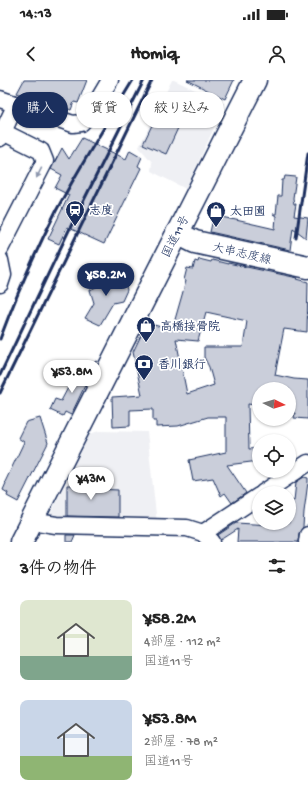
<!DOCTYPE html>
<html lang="ja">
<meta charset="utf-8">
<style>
:root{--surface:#fff;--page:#f2f2f2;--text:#222;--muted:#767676;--accent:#1b2f5e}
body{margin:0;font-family:"Gochi Hand","Klee One",sans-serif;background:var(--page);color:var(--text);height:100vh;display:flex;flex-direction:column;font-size:15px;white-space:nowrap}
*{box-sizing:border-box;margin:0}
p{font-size:13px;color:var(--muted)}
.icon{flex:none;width:22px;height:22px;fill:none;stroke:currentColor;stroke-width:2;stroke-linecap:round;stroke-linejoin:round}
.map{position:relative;height:462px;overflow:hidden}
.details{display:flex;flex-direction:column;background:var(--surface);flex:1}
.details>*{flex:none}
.guide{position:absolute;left:12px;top:12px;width:284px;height:36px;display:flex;gap:8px}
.needle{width:26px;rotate:95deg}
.controls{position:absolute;left:252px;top:302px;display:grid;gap:8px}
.controls a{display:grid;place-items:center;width:44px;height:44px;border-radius:50%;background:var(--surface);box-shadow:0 1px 3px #0004;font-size:20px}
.price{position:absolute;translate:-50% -34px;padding:0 9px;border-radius:14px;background:#fff;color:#222;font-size:13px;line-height:26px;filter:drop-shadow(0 1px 2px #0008)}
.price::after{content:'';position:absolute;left:50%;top:24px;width:12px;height:9px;margin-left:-6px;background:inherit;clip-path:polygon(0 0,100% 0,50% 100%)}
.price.active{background:var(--accent);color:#fff}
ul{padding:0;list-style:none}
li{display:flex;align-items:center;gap:12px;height:100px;padding:0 20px}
li span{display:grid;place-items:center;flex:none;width:112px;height:80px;border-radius:8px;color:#555}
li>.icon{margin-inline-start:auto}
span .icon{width:48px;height:48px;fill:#fffc;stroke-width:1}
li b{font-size:17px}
h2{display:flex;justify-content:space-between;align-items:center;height:48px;padding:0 20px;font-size:17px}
.chip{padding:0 14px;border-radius:18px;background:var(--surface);box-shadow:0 1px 3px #0004;font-size:14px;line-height:36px}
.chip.active{background:var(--accent);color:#fff}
.status{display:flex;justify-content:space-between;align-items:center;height:28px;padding:0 20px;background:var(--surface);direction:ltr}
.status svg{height:11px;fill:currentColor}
header{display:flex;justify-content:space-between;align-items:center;height:52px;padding:0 20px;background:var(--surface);font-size:18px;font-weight:700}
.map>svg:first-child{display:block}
.built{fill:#eff0f4}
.building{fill:#caceda;stroke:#1b2f5e;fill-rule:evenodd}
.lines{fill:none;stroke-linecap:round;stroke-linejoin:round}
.minor-casing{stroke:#1b2f5e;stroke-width:19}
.secondary-casing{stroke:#1b2f5e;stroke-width:25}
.trunk-casing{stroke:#1b2f5e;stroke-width:25}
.minor{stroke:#fff;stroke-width:16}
.secondary{stroke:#fff;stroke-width:22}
.trunk{stroke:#fff;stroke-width:22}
.rail{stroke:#1b2f5e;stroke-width:3}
.oneway{fill:#8d97ae}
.labels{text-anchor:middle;stroke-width:3.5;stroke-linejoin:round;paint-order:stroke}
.poi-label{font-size:12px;font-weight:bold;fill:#1b2f5e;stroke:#fff;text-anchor:start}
.street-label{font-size:12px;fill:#1b2f5e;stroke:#fff}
</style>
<div class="status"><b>14:13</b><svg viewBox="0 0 49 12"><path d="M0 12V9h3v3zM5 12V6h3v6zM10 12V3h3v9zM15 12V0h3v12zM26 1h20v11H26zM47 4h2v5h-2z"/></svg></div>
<header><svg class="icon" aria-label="back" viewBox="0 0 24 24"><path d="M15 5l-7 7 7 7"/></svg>Homiq<svg class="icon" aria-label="person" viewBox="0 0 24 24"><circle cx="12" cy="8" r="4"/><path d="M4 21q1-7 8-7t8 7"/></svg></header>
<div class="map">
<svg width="308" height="462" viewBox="0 0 308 462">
<rect width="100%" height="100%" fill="#fff"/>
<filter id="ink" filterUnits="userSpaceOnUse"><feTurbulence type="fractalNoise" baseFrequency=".025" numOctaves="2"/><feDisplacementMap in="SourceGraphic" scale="8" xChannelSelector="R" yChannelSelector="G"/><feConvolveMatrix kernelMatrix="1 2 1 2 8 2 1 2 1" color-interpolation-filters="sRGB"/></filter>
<g filter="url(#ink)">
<g class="built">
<path d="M 172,0 L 174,0 L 225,24 L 186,109 L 151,91 L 152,82 L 139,67 Z"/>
<path d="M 99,351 L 147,352 L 157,444 L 48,439 L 90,354 Z"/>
</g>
<g class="building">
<path d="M 24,0 L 87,0 L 78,23 L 74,22 L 71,30 L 35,15 L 32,20 L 17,13 Z"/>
<path d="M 187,0 L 234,0 L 225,19 Z"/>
<path d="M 162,24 L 171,28 L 173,25 L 184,30 L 182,33 L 184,35 L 166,74 L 143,64 Z"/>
<path d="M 82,58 L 126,79 L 130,70 L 142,77 L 138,86 L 141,88 L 104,164 L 67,147 L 59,164 L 48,159 L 69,115 L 55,108 L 62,95 L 51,89 L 62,68 L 69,79 Z"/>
<path d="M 285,96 L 296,97 L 293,118 L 294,124 L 296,124 L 294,136 L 308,138 L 306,158 L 293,148 L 290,170 L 210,152 L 214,135 L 275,149 L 276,136 L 273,134 L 276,134 L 278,116 L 281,116 L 282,100 L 284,100 Z"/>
<path d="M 199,179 L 211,182 L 212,180 L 228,184 L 228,183 L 298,198 L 297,199 L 308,202 L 307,252 L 284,249 L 275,295 L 294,299 L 308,300 L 308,339 L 294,338 L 295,333 L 289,332 L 289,309 L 259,309 L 259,317 L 256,316 L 254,325 L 248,324 L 249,369 L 259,368 L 259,381 L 227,385 L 246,413 L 232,423 L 225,413 L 221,416 L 213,398 L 193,401 L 189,380 L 226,372 L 226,337 L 208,337 L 178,346 L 156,347 L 156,341 L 153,341 L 153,329 L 130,330 L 130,346 L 113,347 L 112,317 L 142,315 L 133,272 L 147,243 L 172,250 L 186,201 L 184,200 L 187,188 L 193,189 L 195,181 L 198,182 ZM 206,232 L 247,241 L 243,267 L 204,267 L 204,277 L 209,287 L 214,305 L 187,314 L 176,259 L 198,261 Z"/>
<path d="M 114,194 L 124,199 L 127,210 L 122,221 L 113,223 L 100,245 L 85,238 L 94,223 L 90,210 L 102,204 L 95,201 Z"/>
<path d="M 97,280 L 71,335 L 65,332 L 63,336 L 50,330 L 55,319 L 61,321 L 70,304 Z"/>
<path d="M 40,338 L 48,363 L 18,422 L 7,416 L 8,413 L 3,410 L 6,403 L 5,402 L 24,362 L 18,358 L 26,342 Z"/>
<path d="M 304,397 L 308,398 L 308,402 L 304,432 L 303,447 L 299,453 L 298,462 L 237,462 L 238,449 L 221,460 L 218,455 L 236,443 L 271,445 L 271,443 L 289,443 L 289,421 L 294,421 L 296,402 Z"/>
<path d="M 73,400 L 95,401 L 95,409 L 118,410 L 118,437 L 67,436 L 67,405 L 73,405 Z"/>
<path d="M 66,455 L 75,455 L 72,462 L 66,462 Z"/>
</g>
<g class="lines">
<defs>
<g id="minor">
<path d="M 0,19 L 73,44 L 81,43 L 91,32 L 110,0"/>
<path d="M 0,58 L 16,24"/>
<path d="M 0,169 L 45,81 L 41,71 L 3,52"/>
<path d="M 0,180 L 3,195 L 0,204"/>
<path d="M 263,413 L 308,383"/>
<path d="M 31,441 L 56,445 L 187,448 L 203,453 L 212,462"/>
<path d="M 203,453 L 259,416"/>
<path d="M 307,462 L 308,455"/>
</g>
<path id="secondary" d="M 177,153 L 195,162 L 308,187"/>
<path id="trunk" d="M 21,462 L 255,0"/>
</defs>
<use href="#minor" class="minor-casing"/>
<use href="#secondary" class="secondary-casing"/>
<use href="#trunk" class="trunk-casing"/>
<use href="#minor" class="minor"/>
<use href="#secondary" class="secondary"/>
<use href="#trunk" class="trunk"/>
<g class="rail">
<path d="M 296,158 L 308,73"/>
<path d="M 0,259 C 16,216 35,173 56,131 C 80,86 107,43 133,0"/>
<path d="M 0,295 L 71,146 L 144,0"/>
<path d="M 0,313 L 152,0"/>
</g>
</g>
<defs><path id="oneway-solid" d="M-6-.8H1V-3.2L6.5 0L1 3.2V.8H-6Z"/></defs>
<use class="oneway" href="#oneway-solid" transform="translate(39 93) rotate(117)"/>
</g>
<defs>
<symbol id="station-pin" viewBox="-11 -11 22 30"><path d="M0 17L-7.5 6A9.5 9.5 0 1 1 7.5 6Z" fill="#1b2f5e" stroke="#fff"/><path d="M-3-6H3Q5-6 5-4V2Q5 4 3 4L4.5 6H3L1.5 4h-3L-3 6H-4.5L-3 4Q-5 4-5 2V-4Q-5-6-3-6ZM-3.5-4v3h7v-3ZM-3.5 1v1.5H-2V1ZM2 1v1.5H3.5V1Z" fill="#fff"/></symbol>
<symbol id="shop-pin" viewBox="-11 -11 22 30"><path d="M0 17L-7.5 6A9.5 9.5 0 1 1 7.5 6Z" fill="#1b2f5e" stroke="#fff"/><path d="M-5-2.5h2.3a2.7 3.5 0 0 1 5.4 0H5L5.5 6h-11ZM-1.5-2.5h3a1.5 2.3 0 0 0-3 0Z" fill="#fff"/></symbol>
<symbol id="bank-pin" viewBox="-11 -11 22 30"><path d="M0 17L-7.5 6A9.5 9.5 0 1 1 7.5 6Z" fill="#1b2f5e" stroke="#fff"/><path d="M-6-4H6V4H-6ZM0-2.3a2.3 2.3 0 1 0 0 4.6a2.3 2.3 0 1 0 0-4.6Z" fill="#fff"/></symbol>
</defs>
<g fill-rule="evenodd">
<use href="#station-pin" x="64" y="119" width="22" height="30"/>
<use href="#shop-pin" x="205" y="120" width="22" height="30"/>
<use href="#shop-pin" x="135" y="235" width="22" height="30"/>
<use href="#bank-pin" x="133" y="273" width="22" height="30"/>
</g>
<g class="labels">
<g class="poi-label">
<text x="89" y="134">志度</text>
<text x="230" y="135">太田園</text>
<text x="160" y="250">高橋接骨院</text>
<text x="158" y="288">香川銀行</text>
</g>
<g class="street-label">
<text transform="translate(175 156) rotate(-63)" y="4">国道11号</text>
<text transform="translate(242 173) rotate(13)" y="4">大串志度線</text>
</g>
</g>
</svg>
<div class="controls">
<a><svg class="needle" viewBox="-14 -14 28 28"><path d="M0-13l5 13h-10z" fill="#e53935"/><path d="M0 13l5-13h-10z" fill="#767676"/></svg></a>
<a><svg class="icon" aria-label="locate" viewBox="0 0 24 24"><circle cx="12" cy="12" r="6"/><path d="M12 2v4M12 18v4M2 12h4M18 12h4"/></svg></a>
<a><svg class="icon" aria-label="layers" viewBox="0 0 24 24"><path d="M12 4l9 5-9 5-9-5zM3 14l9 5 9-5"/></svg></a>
</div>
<b class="price active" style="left:106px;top:217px">¥58.2M</b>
<b class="price" style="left:72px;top:314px">¥53.8M</b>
<b class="price" style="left:91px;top:421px">¥43M</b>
<div class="guide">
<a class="chip active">購入</a>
<a class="chip">賃貸</a>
<a class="chip">絞り込み</a>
</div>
</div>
<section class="details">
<h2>3件の物件<svg class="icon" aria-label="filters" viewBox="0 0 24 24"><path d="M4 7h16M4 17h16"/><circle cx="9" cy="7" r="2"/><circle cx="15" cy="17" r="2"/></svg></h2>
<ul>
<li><span style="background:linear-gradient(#dfe7d0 70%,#7fa58c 0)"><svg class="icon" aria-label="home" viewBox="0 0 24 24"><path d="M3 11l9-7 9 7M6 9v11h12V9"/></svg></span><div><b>¥58.2M</b><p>4部屋 · 112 m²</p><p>国道11号</p></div></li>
<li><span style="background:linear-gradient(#c9d6e8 70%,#8fb573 0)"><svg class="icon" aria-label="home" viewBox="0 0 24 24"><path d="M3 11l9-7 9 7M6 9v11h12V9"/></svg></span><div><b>¥53.8M</b><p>2部屋 · 78 m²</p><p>国道11号</p></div></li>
</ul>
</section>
